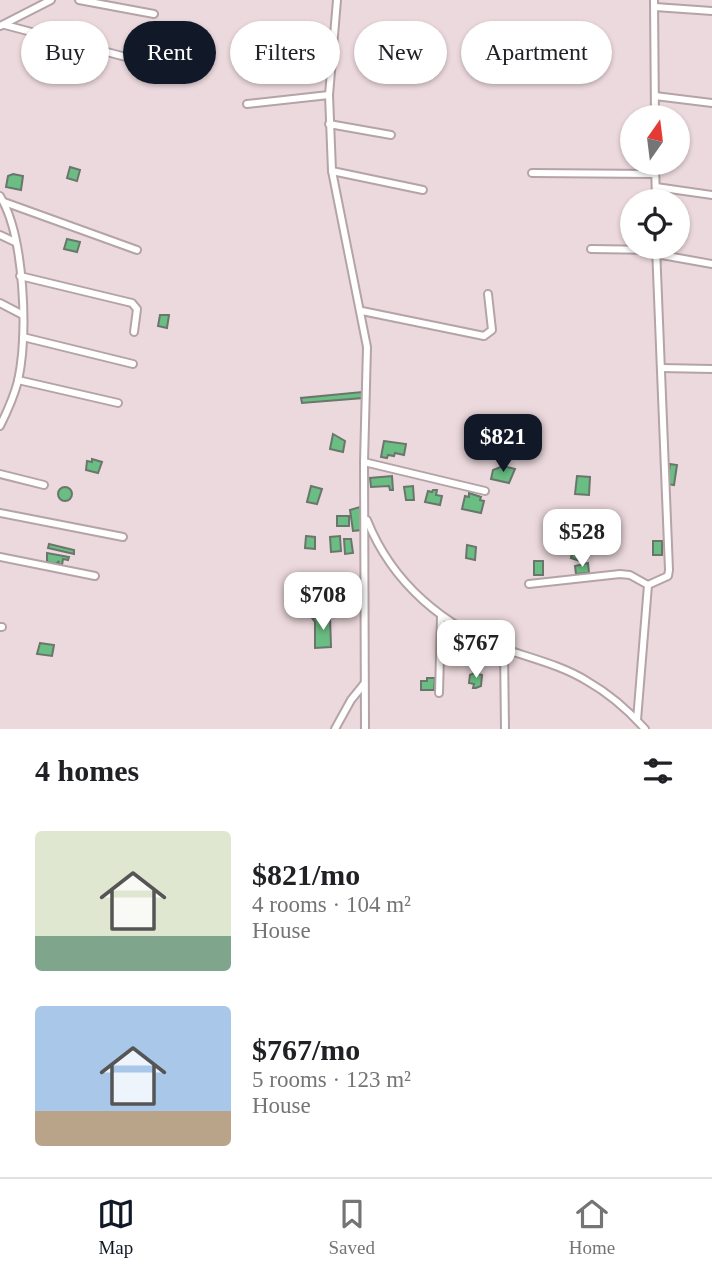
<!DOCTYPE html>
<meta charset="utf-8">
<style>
:root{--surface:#fff;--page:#f2f2f2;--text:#202124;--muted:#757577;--line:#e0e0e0;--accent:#111827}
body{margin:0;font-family:Georgia,serif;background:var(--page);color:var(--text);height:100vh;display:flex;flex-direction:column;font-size:26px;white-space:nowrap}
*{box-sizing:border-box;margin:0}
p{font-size:23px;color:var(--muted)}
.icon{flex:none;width:38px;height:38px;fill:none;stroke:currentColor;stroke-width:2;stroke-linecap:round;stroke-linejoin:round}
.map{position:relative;height:729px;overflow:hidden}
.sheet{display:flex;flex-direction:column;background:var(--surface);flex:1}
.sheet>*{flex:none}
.top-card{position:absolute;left:21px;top:21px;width:670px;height:63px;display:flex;gap:14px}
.needle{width:46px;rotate:14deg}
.tools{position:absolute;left:620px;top:105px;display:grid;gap:14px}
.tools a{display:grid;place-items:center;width:70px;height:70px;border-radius:50%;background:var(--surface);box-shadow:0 2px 5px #0004;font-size:35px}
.price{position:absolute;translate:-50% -60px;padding:0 16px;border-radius:14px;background:#fff;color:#222;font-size:23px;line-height:46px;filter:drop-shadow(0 2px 4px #0008)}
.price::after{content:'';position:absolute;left:50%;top:42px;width:21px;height:16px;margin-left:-10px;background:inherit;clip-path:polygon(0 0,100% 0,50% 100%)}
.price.active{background:var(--accent);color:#fff}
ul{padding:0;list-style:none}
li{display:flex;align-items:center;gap:21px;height:175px;padding:0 35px}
li span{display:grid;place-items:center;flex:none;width:196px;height:140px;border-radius:7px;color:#555}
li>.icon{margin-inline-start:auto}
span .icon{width:84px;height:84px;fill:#fffc;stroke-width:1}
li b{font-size:30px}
h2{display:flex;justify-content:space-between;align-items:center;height:84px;padding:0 35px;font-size:30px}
.tag{padding:0 24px;border-radius:32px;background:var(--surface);box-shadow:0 2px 5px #0004;font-size:24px;line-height:63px}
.tag.active{background:var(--accent);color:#fff}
.tab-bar{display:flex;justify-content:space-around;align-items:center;height:98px;border-top:2px solid var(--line);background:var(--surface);font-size:19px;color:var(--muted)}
.tab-bar a{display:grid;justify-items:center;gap:4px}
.tab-bar .active{color:var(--accent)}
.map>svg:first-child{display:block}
.building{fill:#6abe83;stroke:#6a766c;stroke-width:2}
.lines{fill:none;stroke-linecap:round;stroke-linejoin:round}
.minor-casing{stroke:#b4a3a7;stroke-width:10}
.minor{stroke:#fff;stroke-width:6}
</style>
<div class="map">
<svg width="712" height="729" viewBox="0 0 712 729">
<rect width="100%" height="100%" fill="#ecd9dd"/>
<g class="building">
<path d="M 70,167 L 80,170 L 77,181 L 67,178 Z"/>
<path d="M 13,174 L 23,176 L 21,190 L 6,187 L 8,176 Z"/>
<path d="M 67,239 L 80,242 L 77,252 L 64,249 Z"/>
<path d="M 160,315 L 169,315 L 167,328 L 158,326 Z"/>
<path d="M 362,392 L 363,398 L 302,403 L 301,398 Z"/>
<path d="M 333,434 L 345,441 L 343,452 L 330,449 Z"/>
<path d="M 384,441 L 406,444 L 404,455 L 395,453 L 394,456 L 388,455 L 387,458 L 381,457 Z"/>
<path d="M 92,459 L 102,462 L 98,473 L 86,470 L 87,461 L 92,462 Z"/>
<path d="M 670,464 L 677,465 L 674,485 L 667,484 Z"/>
<path d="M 503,466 L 515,469 L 509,483 L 491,479 L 493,470 Z"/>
<path d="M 392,476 L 393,490 L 390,490 L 389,486 L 371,487 L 370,478 Z"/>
<path d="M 577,476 L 590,477 L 589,495 L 575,494 Z"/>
<path d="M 311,486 L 322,489 L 317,504 L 307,502 Z"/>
<path d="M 413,486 L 414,500 L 406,500 L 404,487 Z"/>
<circle cx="65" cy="494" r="7"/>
<path d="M 433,490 L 437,490 L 436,495 L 442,496 L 440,505 L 425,502 L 428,491 L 432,492 Z"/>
<path d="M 469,493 L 481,497 L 480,500 L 484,501 L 481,513 L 462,509 L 465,496 L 469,497 Z"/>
<path d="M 360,507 L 362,530 L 353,531 L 350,510 Z"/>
<rect x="337" y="516" width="12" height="10"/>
<path d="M 585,533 L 586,546 L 576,547 L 575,534 Z"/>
<path d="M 306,536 L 315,537 L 315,549 L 305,548 Z"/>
<path d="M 340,536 L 341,551 L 331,552 L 330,537 Z"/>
<path d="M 344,539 L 351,539 L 353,553 L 345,554 Z"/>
<rect x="653" y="541" width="9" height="14"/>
<path d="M 49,544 L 74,550 L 74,554 L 48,548 Z"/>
<path d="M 467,545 L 476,547 L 475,560 L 466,558 Z"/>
<path d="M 573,547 L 584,551 L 580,561 L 571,558 Z"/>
<path d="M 47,553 L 69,557 L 68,560 L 63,559 L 62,565 L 58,564 L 59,561 L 56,564 L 47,562 Z"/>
<rect x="534" y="561" width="9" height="14"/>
<path d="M 588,563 L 589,573 L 576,574 L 575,566 Z"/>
<path d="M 353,595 L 361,596 L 360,607 L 345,605 L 346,597 L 352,598 Z"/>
<path d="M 330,617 L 331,647 L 315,648 L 315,622 L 312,618 Z"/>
<path d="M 40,643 L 54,645 L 52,656 L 37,654 Z"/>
<path d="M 474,673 L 482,675 L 481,686 L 476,688 L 473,688 L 474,684 L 469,683 L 470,675 Z"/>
<path d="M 427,678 L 435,678 L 434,690 L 421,690 L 421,681 L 427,681 Z"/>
</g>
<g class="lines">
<defs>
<g id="minor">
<path d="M 79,0 L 154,14"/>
<path d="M 337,0 L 329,95 L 332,171 L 367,347 L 364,462 L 365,729"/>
<path d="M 654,0 L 655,117"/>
<path d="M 655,7 L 712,11"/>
<path d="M 5,25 L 156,65"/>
<path d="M 0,26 L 51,0"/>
<path d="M 655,96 L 712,103"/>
<path d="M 247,104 L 329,95"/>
<path d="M 329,124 L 391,135"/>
<path d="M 655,163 L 656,201"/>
<path d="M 332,171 L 423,190"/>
<path d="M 532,173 L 655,174"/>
<path d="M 656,187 L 712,195"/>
<path d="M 0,196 C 25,237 28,334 18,381 C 14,396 7,412 0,426"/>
<path d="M 4,202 L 137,250"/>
<path d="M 0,235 L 15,242"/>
<path d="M 591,249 L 656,250"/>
<path d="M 656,254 L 712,264"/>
<path d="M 20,276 L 132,303 L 137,309 L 134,332"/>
<path d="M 0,303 L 23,315"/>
<path d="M 362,311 L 484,336 L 492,330 L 488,294"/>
<path d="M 23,337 L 133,364"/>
<path d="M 661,368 L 712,369"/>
<path d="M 18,380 L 118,403"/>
<path d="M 364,462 L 485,491"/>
<path d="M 0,474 L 44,485"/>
<path d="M 0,513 L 123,537"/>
<path d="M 367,520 C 392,583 444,627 508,650 C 534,659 563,666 587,681 C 608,693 629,711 645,729"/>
<path d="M 0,557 L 95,576"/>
<path d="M 529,584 L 620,574 L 630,575 L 648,585"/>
<path d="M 648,585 L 668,576 L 669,570 L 656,247"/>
<path d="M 0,627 L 2,627"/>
<path d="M 504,649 L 505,729"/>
<path d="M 439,693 L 441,616"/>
<path d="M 637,720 L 648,585"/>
<path d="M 335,729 L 351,700 L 364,684"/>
</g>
</defs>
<use href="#minor" class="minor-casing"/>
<use href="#minor" class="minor"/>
</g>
</svg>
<div class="tools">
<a><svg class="needle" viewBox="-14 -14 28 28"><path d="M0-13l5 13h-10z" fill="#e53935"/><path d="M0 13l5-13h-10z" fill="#757577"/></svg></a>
<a><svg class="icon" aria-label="locate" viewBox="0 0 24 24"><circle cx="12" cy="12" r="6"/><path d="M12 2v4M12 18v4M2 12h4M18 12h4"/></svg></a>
</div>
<b class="price active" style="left:503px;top:474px">$821</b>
<b class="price" style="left:582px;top:569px">$528</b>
<b class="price" style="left:323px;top:632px">$708</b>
<b class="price" style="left:476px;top:680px">$767</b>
<div class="top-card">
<a class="tag">Buy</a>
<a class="tag active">Rent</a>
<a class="tag">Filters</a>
<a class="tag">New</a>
<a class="tag">Apartment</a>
</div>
</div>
<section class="sheet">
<h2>4 homes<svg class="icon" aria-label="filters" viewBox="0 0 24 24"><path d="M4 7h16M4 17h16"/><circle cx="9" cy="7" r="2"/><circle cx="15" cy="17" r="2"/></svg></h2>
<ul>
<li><span style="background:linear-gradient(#dfe7d0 75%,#7fa58c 0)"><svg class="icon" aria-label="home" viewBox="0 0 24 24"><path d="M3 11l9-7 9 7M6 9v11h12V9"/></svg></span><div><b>$821/mo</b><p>4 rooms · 104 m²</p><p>House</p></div></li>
<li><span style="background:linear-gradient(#a9c7e8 75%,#b9a48a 0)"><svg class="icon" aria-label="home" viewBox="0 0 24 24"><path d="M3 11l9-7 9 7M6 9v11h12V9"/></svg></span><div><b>$767/mo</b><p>5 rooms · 123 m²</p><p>House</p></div></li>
</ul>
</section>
<nav class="tab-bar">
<a class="active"><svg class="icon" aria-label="map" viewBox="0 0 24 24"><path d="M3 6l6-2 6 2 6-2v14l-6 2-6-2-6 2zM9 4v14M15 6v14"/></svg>Map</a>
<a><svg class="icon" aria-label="saved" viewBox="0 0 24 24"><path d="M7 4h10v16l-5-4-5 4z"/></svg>Saved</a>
<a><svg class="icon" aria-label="home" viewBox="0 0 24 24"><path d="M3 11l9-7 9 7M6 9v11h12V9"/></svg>Home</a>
</nav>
